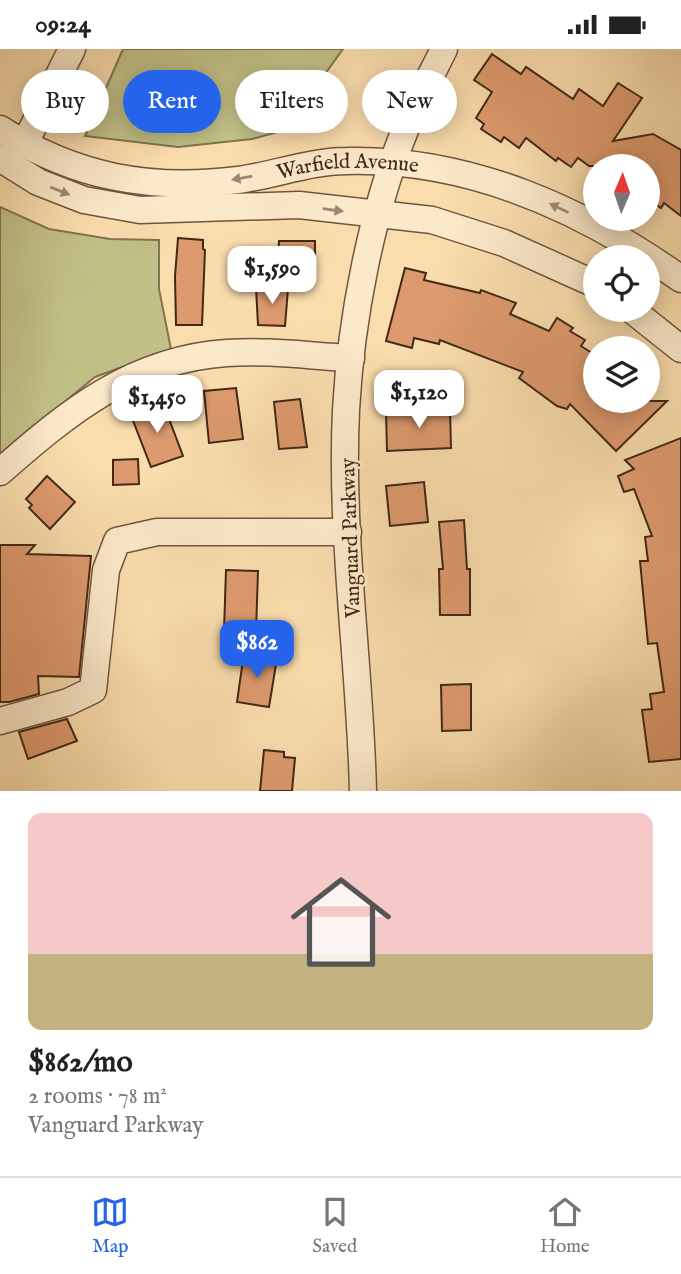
<!DOCTYPE html>
<meta charset="utf-8">
<style>
:root{--surface:#fff;--page:#f2f2f2;--text:#222;--muted:#767676;--line:#e0e0e0;--accent:#2563eb}
body{margin:0;font-family:"IM FELL English",serif;background:var(--page);color:var(--text);height:100vh;display:flex;flex-direction:column;font-size:26px;white-space:nowrap}
*{box-sizing:border-box;margin:0}
p{font-size:23px;color:var(--muted)}
.icon{flex:none;width:38px;height:38px;fill:none;stroke:currentColor;stroke-width:2;stroke-linecap:round;stroke-linejoin:round}
.map{position:relative;height:742px;overflow:hidden}
.panel{display:flex;flex-direction:column;background:var(--surface);flex:1}
.panel>*{flex:none}
.guide{position:absolute;left:21px;top:21px;width:640px;height:63px;display:flex;gap:14px}
.needle{width:46px;rotate:2deg}
.buttons{position:absolute;left:583px;top:105px;display:grid;gap:14px}
.buttons a{display:grid;place-items:center;width:77px;height:77px;border-radius:50%;background:var(--surface);box-shadow:0 4px 18px #0003;font-size:35px}
.price{position:absolute;translate:-50% -60px;padding:0 16px;border-radius:14px;background:#fff;color:#222;font-size:23px;line-height:46px;filter:drop-shadow(0 2px 4px #0008)}
.price::after{content:'';position:absolute;left:50%;top:42px;width:21px;height:16px;margin-left:-10px;background:inherit;clip-path:polygon(0 0,100% 0,50% 100%)}
.price.current{background:var(--accent);color:#fff}
ul{padding:0;list-style:none}
li{display:grid;align-content:center;gap:14px;height:371px;padding:0 28px}
li span{display:grid;place-items:center;height:217px;border-radius:14px;color:#555}
li>.icon{margin-inline-start:auto}
span .icon{width:126px;height:126px;fill:#fffc;stroke-width:1}
li b{font-size:30px}
.tag{padding:0 24px;border-radius:32px;background:var(--surface);box-shadow:0 4px 18px #0003;font-size:24px;line-height:63px}
.tag.current{background:var(--accent);color:#fff}
.status{display:flex;justify-content:space-between;align-items:center;height:49px;padding:0 35px;background:var(--surface);direction:ltr}
.status svg{height:19px;fill:currentColor}
.tab-bar{display:flex;justify-content:space-around;align-items:center;height:98px;border-top:2px solid var(--line);background:var(--surface);font-size:19px;color:var(--muted)}
.tab-bar a{display:grid;justify-items:center;gap:4px}
.tab-bar .current{color:var(--accent)}
.map>svg:first-child{display:block}
.green{fill:#c1c087;stroke:#817450;stroke-width:2}
.building{fill:#dd9a6e;stroke:#412819;stroke-width:2}
.lines{fill:none;stroke-linecap:round;stroke-linejoin:round}
.minor-casing{stroke:#6f553e;stroke-width:29}
.minor{stroke:#fce9ca;stroke-width:26}
.oneway{fill:#9e8872}
.labels{text-anchor:middle;stroke-width:5;stroke-linejoin:round;paint-order:stroke}
.street-label{font-size:21px;fill:#412819;stroke:#fce9ca}
</style>
<div class="status"><b>09:24</b><svg viewBox="0 0 49 12"><path d="M0 12V9h3v3zM5 12V6h3v6zM10 12V3h3v9zM15 12V0h3v12zM26 1h20v11H26zM47 4h2v5h-2z"/></svg></div>
<div class="map">
<svg width="681" height="742" viewBox="0 0 681 742">
<rect width="100%" height="100%" fill="#faddad"/>
<filter id="stains"><feTurbulence type="fractalNoise" baseFrequency=".00286" numOctaves="4"/><feColorMatrix values="0 0 0 0 .2 0 0 0 0 .09 0 0 0 0 .02 0 0 0 .5 -.17"/></filter>
<radialGradient id="worn" r=".72"><stop offset=".6" stop-color="#630" stop-opacity="0"/><stop offset="1" stop-color="#630" stop-opacity=".3"/></radialGradient>
<g class="green">
<path d="M 123,0 L 343,0 L 325,25 L 296,78 L 252,90 L 178,98 L 85,87 Z"/>
<path d="M 0,158 L 49,180 L 110,190 L 159,191 L 159,240 L 171,300 L 95,328 L 0,406 Z"/>
</g>
<g class="building">
<path d="M 492,5 L 521,25 L 526,18 L 573,50 L 579,40 L 603,57 L 618,34 L 642,49 L 613,92 L 653,85 L 681,101 L 681,167 L 664,154 L 661,159 L 648,150 L 648,117 L 589,117 L 578,109 L 571,118 L 558,109 L 556,112 L 526,89 L 519,99 L 504,88 L 501,93 L 481,80 L 484,75 L 476,69 L 492,43 L 474,31 Z"/>
<path d="M 178,189 L 203,191 L 203,200 L 205,201 L 202,276 L 176,276 L 175,227 Z"/>
<path d="M 279,192 L 315,192 L 315,218 L 306,219 L 306,228 L 277,228 Z"/>
<path d="M 405,219 L 426,224 L 424,231 L 480,244 L 481,241 L 516,254 L 510,265 L 549,282 L 557,269 L 573,279 L 570,282 L 585,291 L 581,297 L 595,306 L 595,352 L 667,352 L 616,402 L 570,355 L 567,360 L 557,357 L 519,329 L 523,323 L 440,291 L 439,295 L 414,289 L 412,299 L 386,292 Z"/>
<path d="M 256,239 L 288,240 L 285,277 L 258,276 Z"/>
<path d="M 236,339 L 243,390 L 209,394 L 204,342 Z"/>
<path d="M 300,350 L 307,398 L 279,400 L 274,353 Z"/>
<path d="M 163,354 L 183,407 L 151,418 L 130,364 Z"/>
<path d="M 450,360 L 451,399 L 387,402 L 386,363 Z"/>
<path d="M 681,389 L 681,710 L 649,713 L 642,661 L 652,660 L 650,645 L 664,643 L 657,594 L 648,595 L 640,512 L 648,512 L 645,488 L 652,487 L 634,440 L 624,443 L 618,427 L 634,420 L 625,411 Z"/>
<path d="M 138,410 L 139,435 L 113,436 L 113,411 Z"/>
<path d="M 47,427 L 75,453 L 50,480 L 29,459 L 32,456 L 26,450 Z"/>
<path d="M 424,433 L 428,473 L 390,477 L 386,437 Z"/>
<path d="M 464,471 L 467,520 L 470,520 L 470,566 L 440,566 L 439,520 L 443,520 L 439,473 Z"/>
<path d="M 0,496 L 35,496 L 27,505 L 91,507 L 79,628 L 38,627 L 39,645 L 9,653 L 0,653 Z"/>
<path d="M 226,521 L 258,522 L 256,583 L 224,582 Z"/>
<path d="M 244,604 L 277,609 L 269,658 L 237,653 Z"/>
<path d="M 471,635 L 471,681 L 442,682 L 441,636 Z"/>
<path d="M 67,670 L 77,692 L 28,710 L 19,683 Z"/>
<path d="M 264,701 L 284,703 L 284,708 L 295,709 L 292,742 L 260,742 Z"/>
</g>
<g class="lines">
<defs>
<g id="minor">
<path id="s1" d="M 0,80 C 74,128 150,142 238,131 C 275,126 310,112 347,112 C 469,109 584,161 681,230"/>
<path d="M 24,96 L 72,0"/>
<path d="M 0,109 L 38,133 L 84,151 L 140,161 L 299,156 L 432,171 L 504,194 L 595,235"/>
<path d="M 632,261 L 681,300"/>
<path d="M 0,423 C 68,363 133,310 227,304 C 268,301 310,307 351,309"/>
<path d="M 0,672 L 68,653 L 93,641 L 106,521 L 117,492 L 157,483 L 348,483"/>
<path d="M 363,742 C 360,615 340,488 346,361 C 351,270 371,165 405,81 C 416,53 431,27 444,0"/>
</g>
</defs>
<use href="#minor" class="minor-casing"/>
<use href="#minor" class="minor"/>
</g>
<defs><path id="oneway-solid" d="M-6-.8H1V-3.2L6.5 0L1 3.2V.8H-6Z" transform="scale(1.75)"/></defs>
<g class="oneway">
<use href="#oneway-solid" transform="translate(242 129) rotate(170)"/>
<use href="#oneway-solid" transform="translate(60 142) rotate(22)"/>
<use href="#oneway-solid" transform="translate(559 159) rotate(-154)"/>
<use href="#oneway-solid" transform="translate(333 161) rotate(8)"/>
</g>
<g class="labels">
<g class="street-label">
<text dy="7" stroke="none"><textPath href="#s1" startOffset="360">Warfield Avenue</textPath></text>
<text transform="translate(350 489) rotate(-92)" y="7">Vanguard Parkway</text>
</g>
</g>
<rect width="100%" height="100%" filter="url(#stains)"/>
<rect width="100%" height="100%" fill="url(#worn)"/>
</svg>
<div class="buttons">
<a><svg class="needle" viewBox="-14 -14 28 28"><path d="M0-13l5 13h-10z" fill="#e53935"/><path d="M0 13l5-13h-10z" fill="#767676"/></svg></a>
<a><svg class="icon" aria-label="locate" viewBox="0 0 24 24"><circle cx="12" cy="12" r="6"/><path d="M12 2v4M12 18v4M2 12h4M18 12h4"/></svg></a>
<a><svg class="icon" aria-label="layers" viewBox="0 0 24 24"><path d="M12 4l9 5-9 5-9-5zM3 14l9 5 9-5"/></svg></a>
</div>
<b class="price" style="left:272px;top:257px">$1,590</b>
<b class="price" style="left:419px;top:381px">$1,120</b>
<b class="price" style="left:157px;top:386px">$1,450</b>
<b class="price current" style="left:257px;top:631px">$862</b>
<div class="guide">
<a class="tag">Buy</a>
<a class="tag current">Rent</a>
<a class="tag">Filters</a>
<a class="tag">New</a>
</div>
</div>
<section class="panel">
<ul>
<li><span style="background:linear-gradient(#f6c9c9 65%,#c2b280 0)"><svg class="icon" aria-label="home" viewBox="0 0 24 24"><path d="M3 11l9-7 9 7M6 9v11h12V9"/></svg></span><div><b>$862/mo</b><p>2 rooms · 78 m²</p><p>Vanguard Parkway</p></div></li>
</ul>
</section>
<nav class="tab-bar">
<a class="current"><svg class="icon" aria-label="map" viewBox="0 0 24 24"><path d="M3 6l6-2 6 2 6-2v14l-6 2-6-2-6 2zM9 4v14M15 6v14"/></svg>Map</a>
<a><svg class="icon" aria-label="saved" viewBox="0 0 24 24"><path d="M7 4h10v16l-5-4-5 4z"/></svg>Saved</a>
<a><svg class="icon" aria-label="home" viewBox="0 0 24 24"><path d="M3 11l9-7 9 7M6 9v11h12V9"/></svg>Home</a>
</nav>
